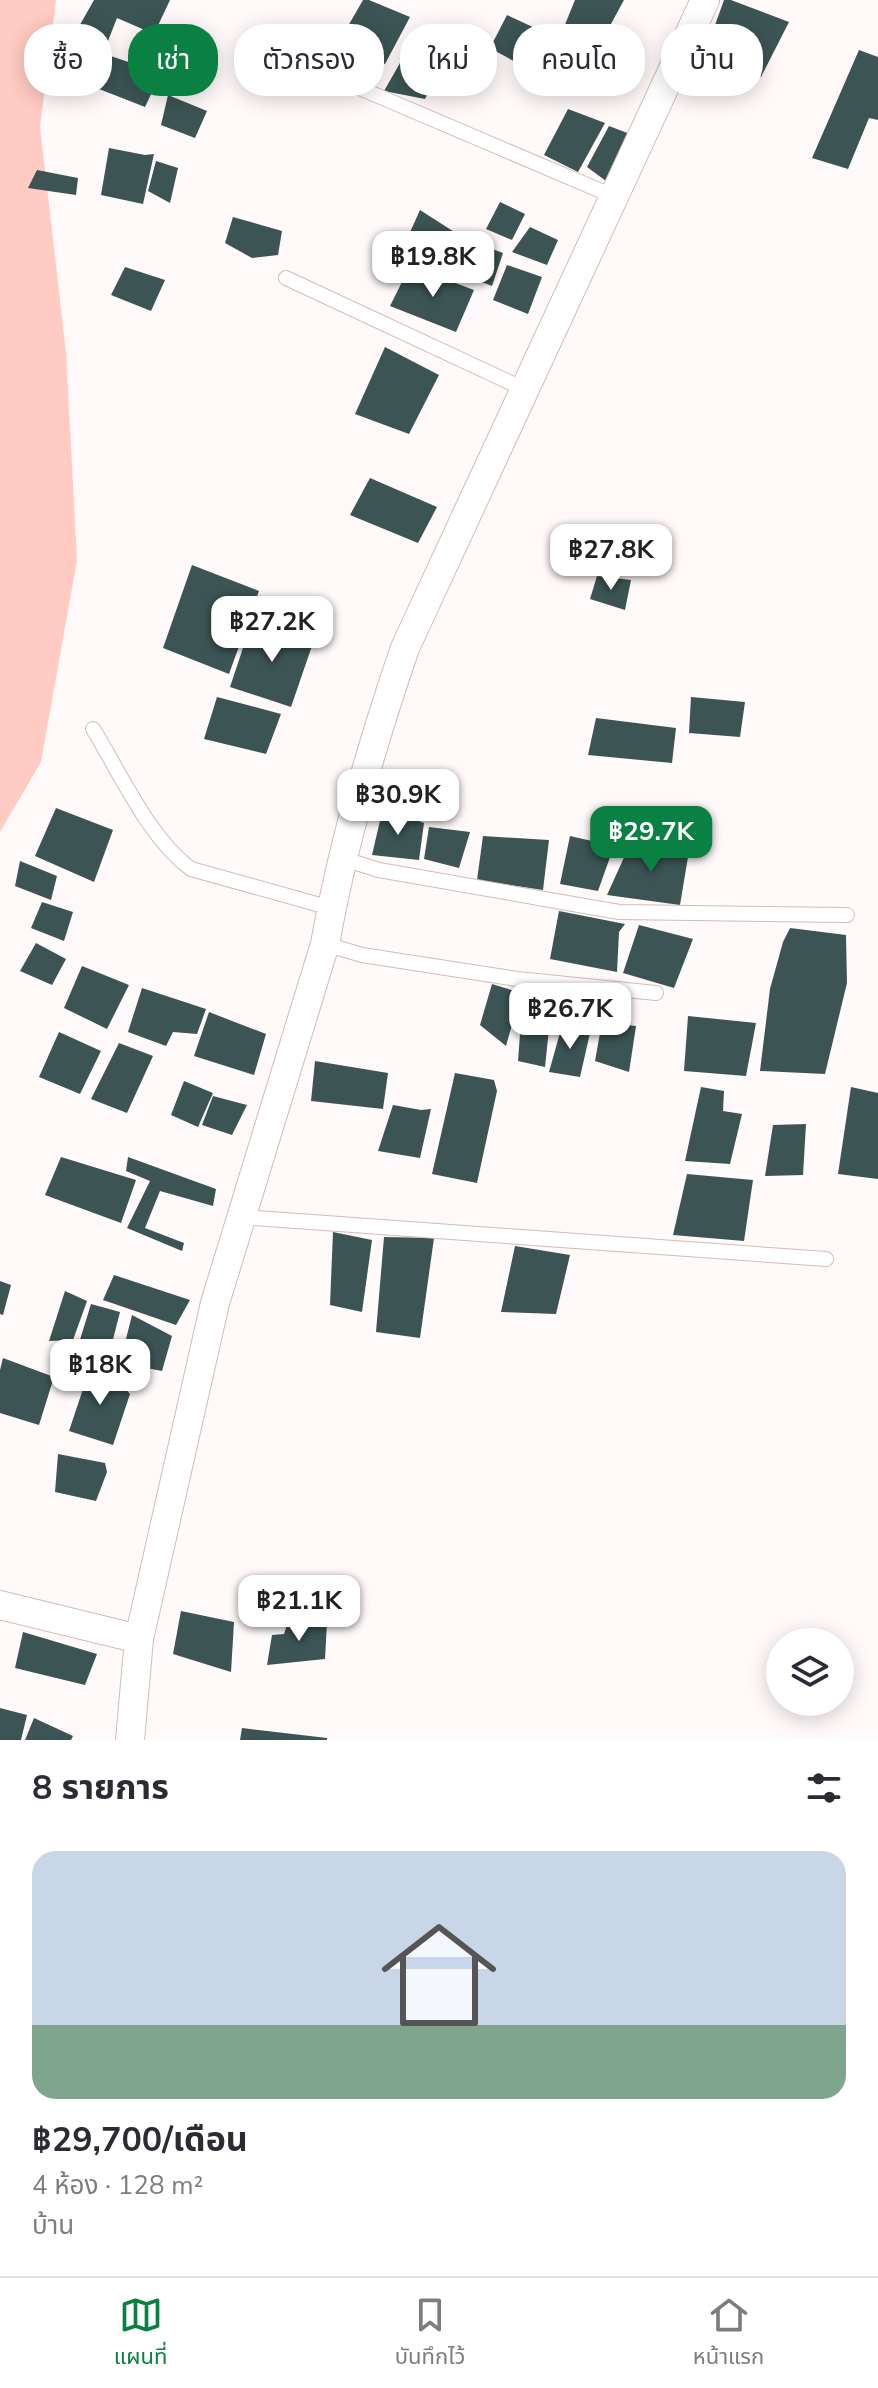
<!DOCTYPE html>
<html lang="th">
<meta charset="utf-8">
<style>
:root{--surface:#fff;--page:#f7f7f7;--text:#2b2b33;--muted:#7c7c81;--line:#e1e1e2;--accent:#0b8043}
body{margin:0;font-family:"Nunito Sans","Noto Sans Thai",sans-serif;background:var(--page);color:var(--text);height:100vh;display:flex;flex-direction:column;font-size:30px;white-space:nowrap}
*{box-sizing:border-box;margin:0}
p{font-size:26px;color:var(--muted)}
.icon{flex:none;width:44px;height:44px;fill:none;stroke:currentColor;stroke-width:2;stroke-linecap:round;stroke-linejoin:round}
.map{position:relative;height:1740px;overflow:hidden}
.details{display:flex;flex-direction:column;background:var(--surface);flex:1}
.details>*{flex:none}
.banner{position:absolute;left:24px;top:24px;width:830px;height:72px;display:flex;gap:16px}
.controls{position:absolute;left:766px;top:1628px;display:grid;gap:16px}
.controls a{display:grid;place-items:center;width:88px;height:88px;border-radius:50%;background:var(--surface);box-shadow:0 4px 20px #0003;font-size:40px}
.price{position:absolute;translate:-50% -68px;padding:0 18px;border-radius:16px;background:#fff;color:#222;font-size:26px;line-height:52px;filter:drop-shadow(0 2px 4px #0008)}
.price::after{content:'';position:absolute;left:50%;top:48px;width:24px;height:18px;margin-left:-12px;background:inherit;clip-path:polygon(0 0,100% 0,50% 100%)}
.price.selected{background:var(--accent);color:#fff}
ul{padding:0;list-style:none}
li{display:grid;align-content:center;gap:16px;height:424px;padding:0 32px}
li+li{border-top:2px solid var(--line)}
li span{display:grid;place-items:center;height:248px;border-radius:24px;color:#555}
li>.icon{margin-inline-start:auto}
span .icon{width:144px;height:144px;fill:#fffc;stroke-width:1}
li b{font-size:34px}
h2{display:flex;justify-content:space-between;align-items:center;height:96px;padding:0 32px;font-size:34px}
.pill{padding:0 28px;border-radius:32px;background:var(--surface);box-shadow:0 4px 20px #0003;font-size:28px;line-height:72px}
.pill.selected{background:var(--accent);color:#fff}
.menu{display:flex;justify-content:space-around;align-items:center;height:112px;border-top:2px solid var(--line);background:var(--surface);font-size:22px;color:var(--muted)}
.menu a{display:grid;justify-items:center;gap:4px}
.menu .selected{color:var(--accent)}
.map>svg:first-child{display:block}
.water{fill:#ffcbc3}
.building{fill:#3c5454}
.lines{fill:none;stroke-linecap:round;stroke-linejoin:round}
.service-casing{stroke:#d4bbb8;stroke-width:16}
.minor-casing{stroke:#d4bbb8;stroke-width:30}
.service{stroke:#fff;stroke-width:14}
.minor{stroke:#fff;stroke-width:28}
</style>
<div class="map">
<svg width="878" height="1740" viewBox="0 0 878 1740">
<rect width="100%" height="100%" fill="#fff9f9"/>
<path class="water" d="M 0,0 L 56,0 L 40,127 L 66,352 L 77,560 L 41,762 L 0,832 Z"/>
<g class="building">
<path d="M 94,0 L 170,0 L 154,34 L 117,18 L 108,41 L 77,30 Z"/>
<path d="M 363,0 L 369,0 L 410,17 L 385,64 L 336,47 Z"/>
<path d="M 575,0 L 624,0 L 587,68 L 553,54 Z"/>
<path d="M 724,0 L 731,0 L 789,22 L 761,77 L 706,50 Z"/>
<path d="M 507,15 L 550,35 L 530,70 L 490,48 Z"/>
<path d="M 87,48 L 161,73 L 145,107 L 71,78 Z"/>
<path d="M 859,50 L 878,57 L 878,120 L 869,118 L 848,169 L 812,158 Z"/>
<path d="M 404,56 L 440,69 L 425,99 L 384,91 Z"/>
<path d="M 168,95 L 207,111 L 195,138 L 161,125 Z"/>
<path d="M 568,109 L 605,123 L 578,172 L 544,155 Z"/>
<path d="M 609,126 L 630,134 L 606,181 L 587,167 Z"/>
<path d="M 109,148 L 145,155 L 154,154 L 143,204 L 101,195 Z"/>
<path d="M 156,161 L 178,168 L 170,203 L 148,191 Z"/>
<path d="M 37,170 L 78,178 L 76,195 L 28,188 Z"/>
<path d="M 500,202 L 525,214 L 512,240 L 486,229 Z"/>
<path d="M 420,210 L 459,235 L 439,270 L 402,250 Z"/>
<path d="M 233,217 L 282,231 L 278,255 L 252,258 L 225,243 Z"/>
<path d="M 530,227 L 558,240 L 547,265 L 512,252 Z"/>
<path d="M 466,239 L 503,253 L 492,286 L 466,276 L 467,272 L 453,266 Z"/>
<path d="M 507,265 L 542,277 L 528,314 L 493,300 Z"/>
<path d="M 410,266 L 474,290 L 456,332 L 390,306 Z"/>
<path d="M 125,267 L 165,280 L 151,311 L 111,295 Z"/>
<path d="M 385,347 L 439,375 L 409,434 L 355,414 Z"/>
<path d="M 370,478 L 437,507 L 418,543 L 350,515 Z"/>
<path d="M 192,565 L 259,591 L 229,674 L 163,648 Z"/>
<path d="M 597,576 L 631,580 L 625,610 L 590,599 Z"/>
<path d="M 252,621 L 314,640 L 291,707 L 230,687 Z"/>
<path d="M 217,697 L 281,714 L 266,754 L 204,739 Z"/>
<path d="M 691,697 L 745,702 L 740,737 L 689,733 Z"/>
<path d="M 596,718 L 676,728 L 672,763 L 588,755 Z"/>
<path d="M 56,808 L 113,830 L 94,882 L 35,856 Z"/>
<path d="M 383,808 L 424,823 L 419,860 L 372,855 Z"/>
<path d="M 429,827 L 470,832 L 459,868 L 424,859 Z"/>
<path d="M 483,836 L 549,840 L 543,890 L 477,880 Z"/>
<path d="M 570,836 L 614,846 L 598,891 L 560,884 Z"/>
<path d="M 631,842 L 689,851 L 680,905 L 607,895 Z"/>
<path d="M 20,861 L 57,876 L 51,900 L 15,886 Z"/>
<path d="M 42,902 L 73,912 L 64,941 L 31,928 Z"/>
<path d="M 559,911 L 625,924 L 619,932 L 617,972 L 550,959 Z"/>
<path d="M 639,925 L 693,939 L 674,988 L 623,973 Z"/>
<path d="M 790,928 L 846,935 L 847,983 L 825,1074 L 760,1071 L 770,989 L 783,942 Z"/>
<path d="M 36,943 L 66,959 L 52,985 L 20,971 Z"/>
<path d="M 82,966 L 129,985 L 107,1029 L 64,1008 Z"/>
<path d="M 492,984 L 521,993 L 506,1046 L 480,1025 Z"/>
<path d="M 142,988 L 206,1009 L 197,1034 L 173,1032 L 166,1046 L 128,1032 Z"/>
<path d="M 522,1008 L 550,1019 L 545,1067 L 518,1061 Z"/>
<path d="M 209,1012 L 266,1034 L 254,1075 L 194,1056 Z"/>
<path d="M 688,1016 L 756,1023 L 746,1076 L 684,1071 Z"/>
<path d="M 563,1022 L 590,1033 L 580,1077 L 549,1072 Z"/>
<path d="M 602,1022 L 636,1026 L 629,1072 L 595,1061 Z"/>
<path d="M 59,1032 L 101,1051 L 80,1094 L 39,1077 Z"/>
<path d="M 119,1043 L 153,1056 L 127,1113 L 91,1099 Z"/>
<path d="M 315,1061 L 388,1073 L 383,1109 L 311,1101 Z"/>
<path d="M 455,1073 L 494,1080 L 497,1091 L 477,1183 L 432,1174 Z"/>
<path d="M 184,1081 L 213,1093 L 198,1127 L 171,1115 Z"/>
<path d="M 701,1087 L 724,1091 L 723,1111 L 742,1114 L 730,1164 L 685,1161 Z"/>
<path d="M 851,1087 L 878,1093 L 878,1179 L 838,1174 Z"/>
<path d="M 213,1096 L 247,1105 L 232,1135 L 202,1125 Z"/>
<path d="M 393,1105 L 421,1110 L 431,1109 L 420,1158 L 378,1151 Z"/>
<path d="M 806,1124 L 803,1175 L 765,1176 L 773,1125 Z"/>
<path d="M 61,1157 L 136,1180 L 121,1223 L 45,1195 Z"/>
<path d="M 128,1157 L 216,1189 L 213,1206 L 160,1191 L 145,1228 L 184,1243 L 182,1251 L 127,1228 L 150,1181 L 126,1171 Z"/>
<path d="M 687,1174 L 753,1180 L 744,1241 L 673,1235 Z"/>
<path d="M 333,1232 L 372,1240 L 362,1312 L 330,1305 Z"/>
<path d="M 384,1237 L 434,1238 L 420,1338 L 376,1332 Z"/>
<path d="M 515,1246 L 570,1255 L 556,1314 L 501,1312 Z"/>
<path d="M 114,1275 L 190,1300 L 176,1325 L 103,1300 Z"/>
<path d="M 0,1281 L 11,1285 L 3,1315 L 0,1314 Z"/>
<path d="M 65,1291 L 87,1301 L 73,1340 L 49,1341 Z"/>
<path d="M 91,1304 L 120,1312 L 107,1363 L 75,1356 Z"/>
<path d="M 132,1315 L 172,1336 L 162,1371 L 120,1363 Z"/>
<path d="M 3,1358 L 54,1377 L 39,1425 L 0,1413 L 0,1370 Z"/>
<path d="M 90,1368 L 111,1373 L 130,1394 L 113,1445 L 69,1431 Z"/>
<path d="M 58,1454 L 105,1463 L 107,1472 L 96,1501 L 55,1492 Z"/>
<path d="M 181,1611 L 234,1622 L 231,1672 L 173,1654 Z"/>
<path d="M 289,1619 L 327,1622 L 325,1659 L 267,1665 L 272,1635 L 284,1634 Z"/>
<path d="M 23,1632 L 97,1654 L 85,1685 L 15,1668 Z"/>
<path d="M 0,1708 L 27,1715 L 21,1740 L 0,1740 Z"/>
<path d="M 34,1718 L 73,1736 L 71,1740 L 25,1740 Z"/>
<path d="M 242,1728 L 327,1738 L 327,1740 L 240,1740 Z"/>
</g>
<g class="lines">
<defs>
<g id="service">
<path d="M 267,80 C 283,68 295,63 315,69 L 613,196"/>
<path d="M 286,278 L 524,389"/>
<path d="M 93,729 C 121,774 148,837 191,869 L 331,908"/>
<path d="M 344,859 L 379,870 L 619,912 L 847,915"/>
<path d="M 325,944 L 362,955 L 517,979 L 656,993"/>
<path d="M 242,1217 L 826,1259"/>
</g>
<g id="minor">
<path d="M 0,1605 L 139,1639"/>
<path d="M 130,1740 L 139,1639 L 215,1303 L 325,944 C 343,843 372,744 405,648 L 705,0"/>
</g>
</defs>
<use href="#service" class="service-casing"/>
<use href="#minor" class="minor-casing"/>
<use href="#service" class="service"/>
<use href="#minor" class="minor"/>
</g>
</svg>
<div class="controls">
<a><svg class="icon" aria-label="layers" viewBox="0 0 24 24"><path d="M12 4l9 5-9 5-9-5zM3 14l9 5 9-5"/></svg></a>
</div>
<b class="price" style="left:433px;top:299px">฿19.8K</b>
<b class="price" style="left:611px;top:592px">฿27.8K</b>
<b class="price" style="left:272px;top:664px">฿27.2K</b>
<b class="price" style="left:398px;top:837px">฿30.9K</b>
<b class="price selected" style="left:651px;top:874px">฿29.7K</b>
<b class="price" style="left:570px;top:1051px">฿26.7K</b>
<b class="price" style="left:100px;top:1407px">฿18K</b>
<b class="price" style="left:299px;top:1643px">฿21.1K</b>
<div class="banner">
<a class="pill">ซื้อ</a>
<a class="pill selected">เช่า</a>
<a class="pill">ตัวกรอง</a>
<a class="pill">ใหม่</a>
<a class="pill">คอนโด</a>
<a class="pill">บ้าน</a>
</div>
</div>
<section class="details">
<h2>8 รายการ<svg class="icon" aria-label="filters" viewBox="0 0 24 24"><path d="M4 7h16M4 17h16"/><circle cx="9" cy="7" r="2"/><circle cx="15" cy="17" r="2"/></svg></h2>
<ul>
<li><span style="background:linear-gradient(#c9d6e8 70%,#7fa58c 0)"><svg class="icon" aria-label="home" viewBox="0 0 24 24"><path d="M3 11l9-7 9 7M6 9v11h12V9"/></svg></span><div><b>฿29,700/เดือน</b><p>4 ห้อง · 128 m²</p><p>บ้าน</p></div></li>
</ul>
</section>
<nav class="menu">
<a class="selected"><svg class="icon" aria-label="map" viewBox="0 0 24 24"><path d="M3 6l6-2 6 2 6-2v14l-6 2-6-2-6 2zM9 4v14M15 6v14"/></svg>แผนที่</a>
<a><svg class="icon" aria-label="saved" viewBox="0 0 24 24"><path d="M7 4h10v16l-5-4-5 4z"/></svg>บันทึกไว้</a>
<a><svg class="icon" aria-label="home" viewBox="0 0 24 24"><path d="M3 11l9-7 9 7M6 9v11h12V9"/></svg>หน้าแรก</a>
</nav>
